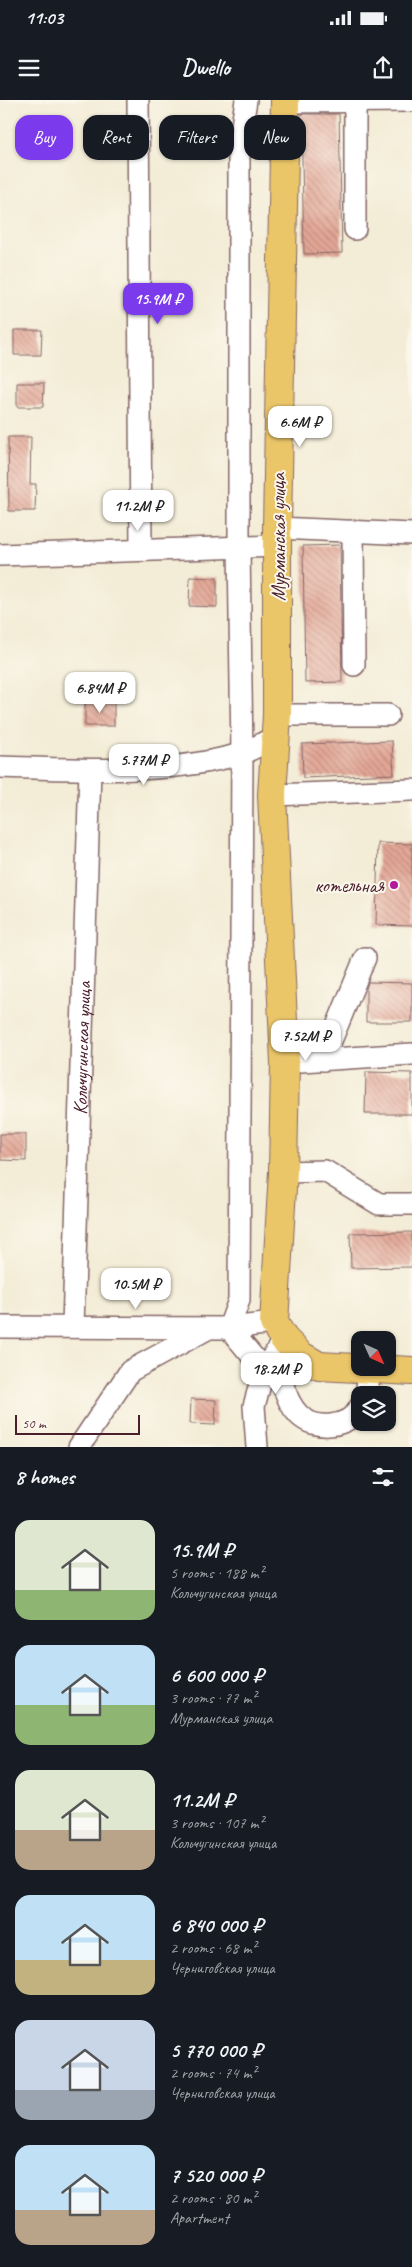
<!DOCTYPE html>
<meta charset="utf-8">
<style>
:root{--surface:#171b24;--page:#20242c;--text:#f1f3f6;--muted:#9ea1a6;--accent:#7c3aed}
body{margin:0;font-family:Caveat,sans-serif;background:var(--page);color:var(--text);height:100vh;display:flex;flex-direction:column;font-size:19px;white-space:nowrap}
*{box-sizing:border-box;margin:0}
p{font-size:16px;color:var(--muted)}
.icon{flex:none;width:28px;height:28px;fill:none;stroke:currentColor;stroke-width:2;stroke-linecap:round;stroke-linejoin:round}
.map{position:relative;height:1347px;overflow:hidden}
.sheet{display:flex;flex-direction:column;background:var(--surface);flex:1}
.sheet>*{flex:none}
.top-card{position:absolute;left:15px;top:15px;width:382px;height:45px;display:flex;gap:10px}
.needle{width:32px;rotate:135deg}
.controls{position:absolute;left:351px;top:1231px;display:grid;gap:10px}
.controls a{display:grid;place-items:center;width:45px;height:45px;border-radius:10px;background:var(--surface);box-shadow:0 1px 4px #0004;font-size:25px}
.scale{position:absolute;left:15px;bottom:12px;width:125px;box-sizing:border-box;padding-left:5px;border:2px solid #4a1f2b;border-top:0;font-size:14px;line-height:18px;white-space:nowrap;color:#4a1f2b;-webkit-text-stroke:4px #fbf7ec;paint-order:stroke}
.price{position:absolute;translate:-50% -42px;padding:0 11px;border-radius:10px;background:#fff;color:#222;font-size:16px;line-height:32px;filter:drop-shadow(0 1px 2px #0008)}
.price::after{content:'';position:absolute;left:50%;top:30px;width:15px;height:11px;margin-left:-8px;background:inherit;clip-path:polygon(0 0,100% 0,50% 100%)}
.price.selected{background:var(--accent);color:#fff}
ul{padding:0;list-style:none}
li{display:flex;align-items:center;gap:15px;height:125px;padding:0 15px}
li span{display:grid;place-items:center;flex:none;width:140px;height:100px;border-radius:15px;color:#555}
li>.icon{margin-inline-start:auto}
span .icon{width:60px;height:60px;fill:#fffc;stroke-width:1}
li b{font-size:21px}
h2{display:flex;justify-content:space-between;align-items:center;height:60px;padding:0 15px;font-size:21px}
.tag{padding:0 18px;border-radius:15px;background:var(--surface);box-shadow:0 1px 4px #0004;font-size:18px;line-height:45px}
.tag.selected{background:var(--accent);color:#fff}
.status{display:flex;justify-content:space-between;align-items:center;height:35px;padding:0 25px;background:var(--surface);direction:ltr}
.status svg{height:14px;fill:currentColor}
header{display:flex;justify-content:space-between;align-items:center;height:65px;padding:0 15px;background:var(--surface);font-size:22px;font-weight:700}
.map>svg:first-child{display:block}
.building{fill:url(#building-back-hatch)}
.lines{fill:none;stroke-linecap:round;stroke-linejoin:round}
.minor-casing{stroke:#856767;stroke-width:24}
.major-casing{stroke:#856767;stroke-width:30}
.minor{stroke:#fff;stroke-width:21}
.major{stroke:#ebc669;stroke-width:28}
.poi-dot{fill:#b5179e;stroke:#fbf7ec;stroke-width:2}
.labels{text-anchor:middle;stroke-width:4;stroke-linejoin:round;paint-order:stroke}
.street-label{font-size:20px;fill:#4a1f2b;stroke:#fbf7ec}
.poi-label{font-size:20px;fill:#4a1f2b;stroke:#fbf7ec;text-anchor:end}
</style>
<div class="status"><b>11:03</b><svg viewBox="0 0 49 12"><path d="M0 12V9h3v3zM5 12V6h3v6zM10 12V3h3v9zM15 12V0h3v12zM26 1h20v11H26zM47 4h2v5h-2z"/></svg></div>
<header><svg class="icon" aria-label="menu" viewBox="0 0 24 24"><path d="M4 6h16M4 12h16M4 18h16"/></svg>Dwello<svg class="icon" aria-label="share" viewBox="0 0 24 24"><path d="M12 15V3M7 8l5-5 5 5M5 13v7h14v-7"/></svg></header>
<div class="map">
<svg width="412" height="1347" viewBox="0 0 412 1347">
<defs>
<pattern id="building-back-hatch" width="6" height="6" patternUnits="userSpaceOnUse" patternTransform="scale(1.25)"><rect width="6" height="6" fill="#e3a796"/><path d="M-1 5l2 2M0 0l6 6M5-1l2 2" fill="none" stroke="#ba877b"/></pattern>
</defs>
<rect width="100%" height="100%" fill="#fbf7ec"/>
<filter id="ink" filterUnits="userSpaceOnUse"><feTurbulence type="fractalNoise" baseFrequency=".02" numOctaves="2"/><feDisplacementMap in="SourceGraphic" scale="10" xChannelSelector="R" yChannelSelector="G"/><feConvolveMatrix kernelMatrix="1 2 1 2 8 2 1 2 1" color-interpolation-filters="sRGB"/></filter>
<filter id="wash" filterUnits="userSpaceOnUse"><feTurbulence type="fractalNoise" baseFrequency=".0096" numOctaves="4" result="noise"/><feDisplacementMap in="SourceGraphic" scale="20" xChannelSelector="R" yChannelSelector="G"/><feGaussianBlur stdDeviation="1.12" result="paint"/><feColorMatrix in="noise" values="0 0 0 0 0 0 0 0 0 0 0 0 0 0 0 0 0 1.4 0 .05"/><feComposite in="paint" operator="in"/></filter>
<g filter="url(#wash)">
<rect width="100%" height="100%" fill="#f3ecd6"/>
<g id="blocks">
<g class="building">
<path d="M 301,14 L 339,14 L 342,153 L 304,154 Z"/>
<path d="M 14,230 L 42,230 L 41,255 L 14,255 Z"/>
<path d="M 17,283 L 44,283 L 43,307 L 17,307 Z"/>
<path d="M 8,337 L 31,337 L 30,384 L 36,384 L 35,411 L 9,411 Z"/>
<path d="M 340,445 L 342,582 L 305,583 L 303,446 Z"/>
<path d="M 190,477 L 217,478 L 217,507 L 189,506 Z"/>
<rect x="85" y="602" width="29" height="24"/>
<path d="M 392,641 L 394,674 L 303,678 L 302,644 Z"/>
<path d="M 378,743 L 412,744 L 412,826 L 376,825 Z"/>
<path d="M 368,882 L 412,883 L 412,922 L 366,922 L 366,889 Z"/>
<path d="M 366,972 L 412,973 L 412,1014 L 365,1014 Z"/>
<path d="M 0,1034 L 26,1034 L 26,1061 L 0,1060 Z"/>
<path d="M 412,1132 L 412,1167 L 351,1168 L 350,1133 Z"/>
<path d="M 191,1299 L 216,1300 L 215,1325 L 190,1324 Z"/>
</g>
</g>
</g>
<g filter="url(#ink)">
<use href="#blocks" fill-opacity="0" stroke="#856767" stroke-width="1"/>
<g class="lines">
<defs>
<g id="minor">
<path d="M 138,0 L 141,450"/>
<path d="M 246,0 L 239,45 L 239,447 L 242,653 L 239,1200 L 229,1228 L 264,1270 L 281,1280"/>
<path d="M 285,2 L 412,1"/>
<path d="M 355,2 L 355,129"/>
<path d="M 277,428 L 412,434"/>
<path d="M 353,431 L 354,565"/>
<path d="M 0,455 L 278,446"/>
<path d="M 277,615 L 388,615"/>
<path d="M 0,667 C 78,669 164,676 240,654 C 252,650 263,643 274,637"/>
<path d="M 272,695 L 412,690"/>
<path d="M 323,960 L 365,858"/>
<path d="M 285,962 L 412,954"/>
<path d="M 283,1072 L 325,1071 L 379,1104 L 412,1104"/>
<path d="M 0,1227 L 229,1228 L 274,1223"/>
<path id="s1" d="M 73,1227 L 90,670"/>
<path d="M 300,1255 L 281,1280 C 286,1293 289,1305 299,1315 C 315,1331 349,1328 360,1307"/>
<path d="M 365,1295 L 371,1270"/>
<path d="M 79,1347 L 130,1271 L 207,1229"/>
<path d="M 257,1347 L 254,1306 L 264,1270 L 284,1239"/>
</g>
<path id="major" d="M 285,0 L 277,428 L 277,615 L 272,695 L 285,962 L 283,1072 L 274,1223 L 284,1239 L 300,1255 L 319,1266 L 412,1271"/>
</defs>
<use href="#minor" class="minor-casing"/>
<use href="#major" class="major-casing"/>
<use href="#minor" class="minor"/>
<use href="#major" class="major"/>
</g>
</g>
<circle class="poi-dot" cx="394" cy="785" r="5"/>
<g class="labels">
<g class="street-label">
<text transform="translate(278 437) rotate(-90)" y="7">Мурманская улица</text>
<text dy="7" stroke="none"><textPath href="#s1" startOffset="279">Кольчугинская улица</textPath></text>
</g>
<g class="poi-label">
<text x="384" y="792">котельная</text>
</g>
</g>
</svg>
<div class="controls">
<a><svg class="needle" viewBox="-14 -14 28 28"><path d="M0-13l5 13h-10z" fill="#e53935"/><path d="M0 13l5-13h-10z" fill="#9ea1a6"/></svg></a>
<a><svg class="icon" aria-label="layers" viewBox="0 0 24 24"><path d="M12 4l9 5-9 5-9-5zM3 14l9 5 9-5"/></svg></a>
</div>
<div class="scale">50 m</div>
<b class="price selected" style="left:158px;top:225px">15.9M ₽</b>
<b class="price" style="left:300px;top:348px">6.6M ₽</b>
<b class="price" style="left:138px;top:432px">11.2M ₽</b>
<b class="price" style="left:100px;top:614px">6.84M ₽</b>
<b class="price" style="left:144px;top:686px">5.77M ₽</b>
<b class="price" style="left:306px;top:962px">7.52M ₽</b>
<b class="price" style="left:136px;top:1210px">10.5M ₽</b>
<b class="price" style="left:276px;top:1295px">18.2M ₽</b>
<div class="top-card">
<a class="tag selected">Buy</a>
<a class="tag">Rent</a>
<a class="tag">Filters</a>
<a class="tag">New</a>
</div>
</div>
<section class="sheet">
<h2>8 homes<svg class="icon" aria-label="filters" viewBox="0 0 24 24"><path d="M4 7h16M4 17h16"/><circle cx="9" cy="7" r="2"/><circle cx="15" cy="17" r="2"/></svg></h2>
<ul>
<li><span style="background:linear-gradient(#dfe7d0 70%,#8fb573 0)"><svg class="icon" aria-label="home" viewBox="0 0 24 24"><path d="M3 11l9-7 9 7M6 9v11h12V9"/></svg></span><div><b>15.9M ₽</b><p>5 rooms · 188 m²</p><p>Кольчугинская улица</p></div></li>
<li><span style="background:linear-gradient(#bfe0f5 60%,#8fb573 0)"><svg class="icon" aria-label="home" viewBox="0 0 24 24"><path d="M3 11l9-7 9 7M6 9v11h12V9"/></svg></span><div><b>6 600 000 ₽</b><p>3 rooms · 77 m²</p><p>Мурманская улица</p></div></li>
<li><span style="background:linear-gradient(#dfe7d0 60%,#b9a48a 0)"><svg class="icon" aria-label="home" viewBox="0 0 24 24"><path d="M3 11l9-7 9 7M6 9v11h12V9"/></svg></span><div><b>11.2M ₽</b><p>3 rooms · 107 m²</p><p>Кольчугинская улица</p></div></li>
<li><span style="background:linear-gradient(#bfe0f5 65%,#c2b280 0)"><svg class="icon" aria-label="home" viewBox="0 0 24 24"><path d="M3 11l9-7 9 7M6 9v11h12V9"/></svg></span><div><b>6 840 000 ₽</b><p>2 rooms · 68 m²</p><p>Черниговская улица</p></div></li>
<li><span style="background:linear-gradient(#c9d6e8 70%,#9aa5b1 0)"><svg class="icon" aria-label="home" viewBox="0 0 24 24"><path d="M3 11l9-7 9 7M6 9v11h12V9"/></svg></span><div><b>5 770 000 ₽</b><p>2 rooms · 74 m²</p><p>Черниговская улица</p></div></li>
<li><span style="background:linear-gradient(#bfe0f5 65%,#b9a48a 0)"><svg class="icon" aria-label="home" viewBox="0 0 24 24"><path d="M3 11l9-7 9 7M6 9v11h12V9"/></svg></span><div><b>7 520 000 ₽</b><p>2 rooms · 80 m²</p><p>Apartment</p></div></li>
</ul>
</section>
